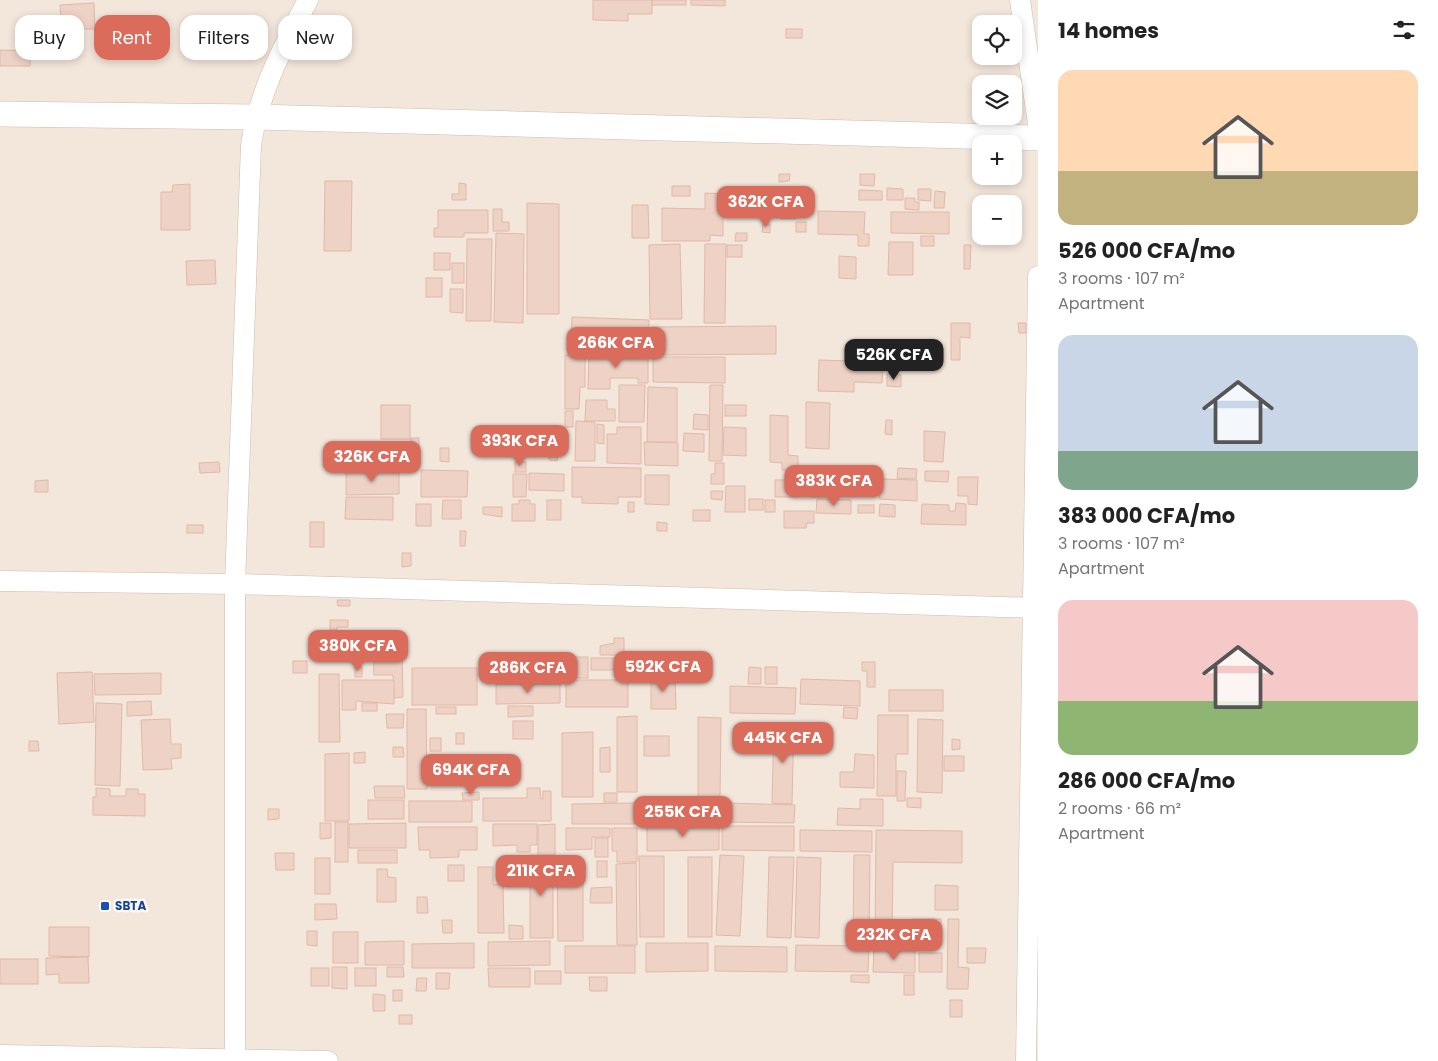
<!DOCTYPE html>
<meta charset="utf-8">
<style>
:root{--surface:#fff;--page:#f6f6f6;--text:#222;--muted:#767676;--accent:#db6c5c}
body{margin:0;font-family:Poppins,sans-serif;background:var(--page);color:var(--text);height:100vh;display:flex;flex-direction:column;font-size:19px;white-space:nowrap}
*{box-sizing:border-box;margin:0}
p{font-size:16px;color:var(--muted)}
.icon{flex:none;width:28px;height:28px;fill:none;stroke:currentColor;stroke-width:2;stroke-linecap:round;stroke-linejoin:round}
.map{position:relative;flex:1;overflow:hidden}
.drawer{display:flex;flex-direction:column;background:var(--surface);width:400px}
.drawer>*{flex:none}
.guide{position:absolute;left:15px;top:15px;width:475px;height:45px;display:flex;gap:10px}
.buttons{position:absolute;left:972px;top:15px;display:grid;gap:10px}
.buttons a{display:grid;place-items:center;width:50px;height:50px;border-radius:10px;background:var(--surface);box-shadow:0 2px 8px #0003;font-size:25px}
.price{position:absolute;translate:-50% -42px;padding:0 11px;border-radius:10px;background:var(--accent);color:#fff;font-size:16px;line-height:32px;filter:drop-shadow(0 1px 2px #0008)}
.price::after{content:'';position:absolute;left:50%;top:30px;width:15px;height:11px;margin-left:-8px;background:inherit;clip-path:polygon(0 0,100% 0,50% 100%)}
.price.selected{background:#222;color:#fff}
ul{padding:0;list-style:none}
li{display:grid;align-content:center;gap:10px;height:265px;padding:0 20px}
li span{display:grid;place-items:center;height:155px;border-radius:15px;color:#555}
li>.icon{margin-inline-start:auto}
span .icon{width:90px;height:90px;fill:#fffc;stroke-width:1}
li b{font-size:21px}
h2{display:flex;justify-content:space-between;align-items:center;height:60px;padding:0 20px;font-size:21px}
.chip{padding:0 18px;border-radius:15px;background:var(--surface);box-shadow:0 2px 8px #0003;font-size:18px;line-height:45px}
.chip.selected{background:var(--accent);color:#fff}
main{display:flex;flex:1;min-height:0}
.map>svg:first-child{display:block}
.residential{fill:#f3e6db;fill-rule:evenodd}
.building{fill:#efd2c6;stroke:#e1b8a8}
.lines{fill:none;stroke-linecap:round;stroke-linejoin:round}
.minor-casing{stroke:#cebcb2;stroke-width:21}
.tertiary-casing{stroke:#cebcb2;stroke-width:26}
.minor{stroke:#fff;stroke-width:20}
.tertiary{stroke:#fff;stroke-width:25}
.transit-dot{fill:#1a4fb4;stroke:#fef9f3;stroke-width:2}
.labels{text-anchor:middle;stroke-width:5;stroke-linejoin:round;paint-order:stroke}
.transit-label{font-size:12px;font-weight:bold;fill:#164399;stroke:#fef9f3;text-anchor:start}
</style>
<main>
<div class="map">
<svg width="1038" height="1061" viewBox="0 0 1038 1061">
<rect width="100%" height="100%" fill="#fcf4ed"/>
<path class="residential" d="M 0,0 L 1038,0 L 1038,1061 L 0,1061 ZM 981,24 L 1014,24 L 1014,56 L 981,56 ZM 981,84 L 1014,84 L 1014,116 L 981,116 ZM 981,144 L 1014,144 L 1014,176 L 981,176 ZM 981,204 L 1014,204 L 1014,236 L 981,236 Z"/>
<g class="building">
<path d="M 593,0 L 652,0 L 652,14 L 628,14 L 628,21 L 593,20 Z"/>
<rect x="652" y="0" width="34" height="5"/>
<path d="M 691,0 L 725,0 L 725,6 L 691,5 Z"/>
<path d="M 94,3 L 95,29 L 82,29 L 82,36 L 62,37 L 60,5 Z"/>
<rect x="786" y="29" width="16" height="9"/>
<path d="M 0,50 L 31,51 L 30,66 L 0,66 Z"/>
<path d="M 779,174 L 790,174 L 789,181 L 779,182 Z"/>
<path d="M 860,174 L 875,174 L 874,186 L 860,185 Z"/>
<path d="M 325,181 L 352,181 L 351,251 L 324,251 Z"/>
<path d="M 459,183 L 466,184 L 466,200 L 452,200 L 452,194 L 459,194 Z"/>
<path d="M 190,184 L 190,230 L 161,230 L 161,192 L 172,192 L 173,185 Z"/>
<rect x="672" y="186" width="18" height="10"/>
<path d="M 887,188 L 903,189 L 903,200 L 887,200 Z"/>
<rect x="772" y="189" width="26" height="19"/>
<path d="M 918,189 L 931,189 L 931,201 L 918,200 Z"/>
<path d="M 859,190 L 882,191 L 882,200 L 859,200 Z"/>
<path d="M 935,191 L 945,192 L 944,208 L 934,208 Z"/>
<path d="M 705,193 L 723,194 L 723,236 L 710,235 L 710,241 L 662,241 L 662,208 L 705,209 Z"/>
<path d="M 766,193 L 765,206 L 746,206 L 746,194 Z"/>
<path d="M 905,198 L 915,198 L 915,202 L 919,202 L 919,210 L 905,209 Z"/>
<path d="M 976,200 L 991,200 L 991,204 L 981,204 L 981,213 L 976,213 Z"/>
<path d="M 527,203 L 559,204 L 559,314 L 527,314 Z"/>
<path d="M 632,205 L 648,205 L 649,238 L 632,238 Z"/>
<path d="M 493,209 L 502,209 L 502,222 L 509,222 L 509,231 L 493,231 Z"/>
<path d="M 438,210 L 488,210 L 488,233 L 464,233 L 464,237 L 434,237 L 434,228 L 438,228 Z"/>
<path d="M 781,210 L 795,210 L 796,219 L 781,219 Z"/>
<path d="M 818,211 L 865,212 L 864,234 L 869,234 L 869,246 L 858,246 L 858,235 L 818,234 Z"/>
<path d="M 891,212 L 949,212 L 949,234 L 891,233 Z"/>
<rect x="796" y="222" width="10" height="10"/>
<path d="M 763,224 L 770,224 L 770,233 L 762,232 Z"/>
<path d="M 496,233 L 524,234 L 523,323 L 494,322 Z"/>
<path d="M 736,233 L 747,233 L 747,241 L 735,241 Z"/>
<rect x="921" y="236" width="13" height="10"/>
<path d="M 467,239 L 492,239 L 491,321 L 466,321 Z"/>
<path d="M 889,242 L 913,242 L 913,275 L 888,275 Z"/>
<path d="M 680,244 L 682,319 L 650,319 L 649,245 Z"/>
<path d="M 705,244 L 726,244 L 725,323 L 704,323 Z"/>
<rect x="727" y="245" width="15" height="12"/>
<path d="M 964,245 L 971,245 L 970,269 L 964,269 Z"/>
<rect x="434" y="253" width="16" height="17"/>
<path d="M 839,256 L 856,257 L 856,279 L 839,278 Z"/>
<path d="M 215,260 L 216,284 L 187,285 L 186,261 Z"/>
<rect x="452" y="263" width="12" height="20"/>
<rect x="426" y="278" width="16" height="19"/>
<path d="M 450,289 L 463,289 L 463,313 L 450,312 Z"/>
<path d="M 572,317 L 649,320 L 647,356 L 571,353 Z"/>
<path d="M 951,323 L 970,323 L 970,338 L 960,337 L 960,360 L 951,360 Z"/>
<path d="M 1018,323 L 1026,323 L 1026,333 L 1019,333 Z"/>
<path d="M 776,326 L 776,354 L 652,355 L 652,327 Z"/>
<path d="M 589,354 L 648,354 L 648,383 L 638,383 L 638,378 L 610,378 L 610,389 L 588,389 Z"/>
<path d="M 565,355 L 585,355 L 585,387 L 580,387 L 579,409 L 565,409 Z"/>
<path d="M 653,357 L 725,357 L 725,383 L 653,382 Z"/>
<path d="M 819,360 L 883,362 L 882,383 L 854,382 L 854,392 L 818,391 Z"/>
<path d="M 887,374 L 901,375 L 901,387 L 887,386 Z"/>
<path d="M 619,385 L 645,385 L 644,422 L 619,422 Z"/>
<path d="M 710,385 L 723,385 L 722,461 L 709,461 Z"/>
<path d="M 648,387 L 677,388 L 677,442 L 647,442 Z"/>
<path d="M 586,400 L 607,400 L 607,409 L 615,409 L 615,421 L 585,421 Z"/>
<path d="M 806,402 L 830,403 L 829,449 L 806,448 Z"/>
<rect x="381" y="405" width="29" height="34"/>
<rect x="725" y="405" width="21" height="11"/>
<rect x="565" y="411" width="8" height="16"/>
<path d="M 694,414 L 708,415 L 708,430 L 693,429 Z"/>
<path d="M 770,415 L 788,416 L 788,455 L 798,456 L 798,471 L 782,470 L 782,463 L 770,462 Z"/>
<path d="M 886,420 L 892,420 L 892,435 L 885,434 Z"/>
<path d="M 576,421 L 595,422 L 595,461 L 575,461 Z"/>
<path d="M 597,424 L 604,425 L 604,444 L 597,443 Z"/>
<path d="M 617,427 L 641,427 L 641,464 L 607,463 L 607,434 L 617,434 Z"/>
<path d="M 724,427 L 746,428 L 746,456 L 723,455 Z"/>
<path d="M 924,431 L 945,432 L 943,462 L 924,461 Z"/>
<path d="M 684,433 L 704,434 L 704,452 L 683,451 Z"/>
<rect x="411" y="438" width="8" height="20"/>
<path d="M 644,442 L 678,443 L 678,466 L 645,465 Z"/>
<path d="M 549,446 L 560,446 L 557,461 L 549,460 Z"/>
<path d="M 440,448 L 449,448 L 449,462 L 440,461 Z"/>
<path d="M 369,450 L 384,450 L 384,467 L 369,466 Z"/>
<path d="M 219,462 L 220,472 L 200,473 L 199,463 Z"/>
<rect x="515" y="462" width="11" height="10"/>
<path d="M 715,463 L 724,463 L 724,484 L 711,484 L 711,474 L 715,474 Z"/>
<path d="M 572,467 L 641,468 L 641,497 L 618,497 L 618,504 L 582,503 L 582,497 L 572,497 Z"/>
<rect x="821" y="467" width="10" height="9"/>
<path d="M 898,468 L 917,469 L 916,479 L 897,478 Z"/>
<path d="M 421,470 L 468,471 L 467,497 L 421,497 Z"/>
<path d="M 925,471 L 949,471 L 948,482 L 925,481 Z"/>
<path d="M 346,472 L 399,472 L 399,494 L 346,495 Z"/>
<path d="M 529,473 L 564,474 L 564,491 L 529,490 Z"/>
<path d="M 513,474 L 527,474 L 526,497 L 513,497 Z"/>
<path d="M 645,475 L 669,475 L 669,505 L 645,504 Z"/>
<path d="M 958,477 L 978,477 L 977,505 L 968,504 L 968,496 L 958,496 Z"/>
<path d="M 880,479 L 917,480 L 917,501 L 879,499 Z"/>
<path d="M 48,480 L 48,492 L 35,492 L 35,481 Z"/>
<rect x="775" y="480" width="22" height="17"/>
<path d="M 811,482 L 827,482 L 826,497 L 811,497 Z"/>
<path d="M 726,486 L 745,486 L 745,512 L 725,512 Z"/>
<path d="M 711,491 L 723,491 L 722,500 L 711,499 Z"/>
<path d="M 346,497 L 393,497 L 393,520 L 345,519 Z"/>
<rect x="749" y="499" width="14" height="11"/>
<path d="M 817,499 L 851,500 L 851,514 L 816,513 Z"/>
<path d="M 443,500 L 461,500 L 461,519 L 442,519 Z"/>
<path d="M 519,500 L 530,500 L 530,504 L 535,504 L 535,521 L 512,521 L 512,504 L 519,504 Z"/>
<rect x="547" y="500" width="14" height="20"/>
<rect x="765" y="500" width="10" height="12"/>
<rect x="628" y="502" width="6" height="10"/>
<path d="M 956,503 L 966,504 L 966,525 L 921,524 L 922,504 L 949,505 L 949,511 L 955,511 Z"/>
<rect x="416" y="504" width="15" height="22"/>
<path d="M 880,504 L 895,505 L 895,517 L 879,516 Z"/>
<rect x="858" y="505" width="16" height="8"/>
<path d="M 483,507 L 502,507 L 502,517 L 483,514 Z"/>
<rect x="693" y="510" width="17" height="11"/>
<path d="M 784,511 L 814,511 L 814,523 L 807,523 L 806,528 L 784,528 Z"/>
<rect x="310" y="522" width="14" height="25"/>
<path d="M 657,522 L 667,523 L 667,531 L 657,531 Z"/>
<rect x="187" y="525" width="16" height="8"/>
<path d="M 460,531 L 466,531 L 465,546 L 460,546 Z"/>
<path d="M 402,553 L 411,553 L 411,566 L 402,567 Z"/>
<path d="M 337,600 L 350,600 L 350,606 L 338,606 Z"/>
<path d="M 330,620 L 348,620 L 348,627 L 337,627 L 337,630 L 330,630 Z"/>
<path d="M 614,638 L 624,638 L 624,655 L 600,655 L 600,646 L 614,643 Z"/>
<path d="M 373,649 L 402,649 L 403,697 L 394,698 L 393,675 L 374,675 Z"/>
<path d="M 494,656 L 509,656 L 509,678 L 495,678 Z"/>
<rect x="566" y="657" width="22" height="21"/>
<rect x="591" y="658" width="34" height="12"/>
<rect x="293" y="661" width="14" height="12"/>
<path d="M 551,662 L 552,679 L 529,679 L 529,663 Z"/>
<path d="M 862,662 L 875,662 L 875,687 L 867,687 L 867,671 L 862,671 Z"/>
<rect x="516" y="665" width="11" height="13"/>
<rect x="355" y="667" width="7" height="10"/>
<path d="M 749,667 L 761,668 L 761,684 L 748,684 Z"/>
<rect x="765" y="667" width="12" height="17"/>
<rect x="412" y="668" width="65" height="37"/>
<path d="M 92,672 L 94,722 L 59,724 L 57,673 Z"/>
<path d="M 161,673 L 161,694 L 95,695 L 94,674 Z"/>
<path d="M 319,674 L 339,674 L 340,742 L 319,742 Z"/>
<path d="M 651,677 L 675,677 L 676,709 L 651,709 Z"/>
<path d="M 801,679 L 860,681 L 860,706 L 800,704 Z"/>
<path d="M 342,680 L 394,680 L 394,704 L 356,701 L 356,710 L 342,710 Z"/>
<rect x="566" y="680" width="62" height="27"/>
<path d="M 496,684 L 560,684 L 560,703 L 496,704 Z"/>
<path d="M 730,686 L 796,688 L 795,714 L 730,713 Z"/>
<rect x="889" y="690" width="54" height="21"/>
<path d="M 151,701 L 152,715 L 127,716 L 127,702 Z"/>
<path d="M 96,703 L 122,704 L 120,786 L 95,785 Z"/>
<rect x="362" y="703" width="15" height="8"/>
<path d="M 508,706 L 533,706 L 533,716 L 508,717 Z"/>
<rect x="436" y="707" width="20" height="7"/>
<path d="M 844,707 L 858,708 L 857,719 L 843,718 Z"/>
<path d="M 407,709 L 426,709 L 427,789 L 407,789 Z"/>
<path d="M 386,714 L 404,714 L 403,728 L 387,728 Z"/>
<path d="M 878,715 L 908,715 L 908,754 L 896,754 L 896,796 L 877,796 Z"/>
<path d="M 637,716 L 637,792 L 617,792 L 617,717 Z"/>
<path d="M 698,717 L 721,718 L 720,798 L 698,798 Z"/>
<path d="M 170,719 L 171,744 L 181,744 L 181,758 L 171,759 L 172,769 L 143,770 L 141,720 Z"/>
<path d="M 918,719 L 943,720 L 942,793 L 917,792 Z"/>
<rect x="513" y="721" width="20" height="18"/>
<path d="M 774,725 L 794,725 L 792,804 L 772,803 Z"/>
<path d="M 593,732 L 593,797 L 562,797 L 562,733 Z"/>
<rect x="456" y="733" width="8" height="11"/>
<rect x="644" y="736" width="25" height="20"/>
<rect x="430" y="738" width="11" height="13"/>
<path d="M 952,739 L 960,740 L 960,749 L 952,750 Z"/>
<path d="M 744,740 L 763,740 L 762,752 L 749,752 L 749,748 L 744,748 Z"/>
<path d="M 29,741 L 38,741 L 39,751 L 29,751 Z"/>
<path d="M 393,747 L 403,747 L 404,757 L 393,757 Z"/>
<path d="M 610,747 L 610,772 L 600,772 L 600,748 Z"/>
<path d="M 365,752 L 365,763 L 354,763 L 354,753 Z"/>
<path d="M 349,753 L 349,821 L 325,821 L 325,754 Z"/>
<path d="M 855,754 L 874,755 L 874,788 L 840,787 L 840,772 L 854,772 Z"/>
<rect x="944" y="756" width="20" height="15"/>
<rect x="429" y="757" width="11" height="24"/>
<path d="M 897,771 L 906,771 L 905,801 L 897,801 Z"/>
<path d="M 374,786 L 404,786 L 405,798 L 375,798 Z"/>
<path d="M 96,788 L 110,789 L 110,796 L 126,796 L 126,789 L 138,789 L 138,794 L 145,794 L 145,816 L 93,815 L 93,797 L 96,797 Z"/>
<path d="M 527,788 L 540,788 L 541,799 L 543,799 L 543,791 L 551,791 L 551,821 L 483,821 L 483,798 L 527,798 Z"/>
<path d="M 479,792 L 479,800 L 463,800 L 462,793 Z"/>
<rect x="604" y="793" width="13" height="9"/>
<path d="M 907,798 L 921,798 L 921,808 L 907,807 Z"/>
<path d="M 860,799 L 883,799 L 883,826 L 837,825 L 838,808 L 860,809 Z"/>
<rect x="368" y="800" width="36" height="19"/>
<rect x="409" y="801" width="63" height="21"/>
<path d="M 635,803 L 635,824 L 572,824 L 572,804 Z"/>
<path d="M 640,803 L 649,803 L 650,815 L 640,816 Z"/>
<path d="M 725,803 L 795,805 L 794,823 L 724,822 Z"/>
<path d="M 268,809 L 279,809 L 279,819 L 268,820 Z"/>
<rect x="335" y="822" width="13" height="40"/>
<path d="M 320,823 L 331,823 L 331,838 L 320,839 Z"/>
<path d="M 406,823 L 406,848 L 349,848 L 349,824 Z"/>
<path d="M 493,824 L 537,824 L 537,845 L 530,845 L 530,852 L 517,852 L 517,845 L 493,846 Z"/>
<path d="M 555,824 L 555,855 L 538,855 L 538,825 Z"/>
<path d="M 719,825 L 719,850 L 647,851 L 647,826 Z"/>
<path d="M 722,826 L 794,826 L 794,851 L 722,850 Z"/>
<path d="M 418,827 L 477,827 L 477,850 L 459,850 L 459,857 L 430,858 L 430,850 L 419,850 Z"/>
<path d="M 566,828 L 610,828 L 610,837 L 592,837 L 592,849 L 566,850 Z"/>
<path d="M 612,828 L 637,828 L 637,862 L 617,862 L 617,851 L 612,851 Z"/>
<path d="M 800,830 L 872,831 L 872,852 L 800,851 Z"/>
<path d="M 876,830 L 962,831 L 962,863 L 893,862 L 892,940 L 875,940 Z"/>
<rect x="595" y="838" width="13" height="19"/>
<rect x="358" y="850" width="39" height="13"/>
<path d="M 275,853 L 294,853 L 294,870 L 276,870 Z"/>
<path d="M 530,855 L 553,856 L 553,938 L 530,938 Z"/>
<path d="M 720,855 L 744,856 L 740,936 L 716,935 Z"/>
<path d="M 854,855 L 870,855 L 869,940 L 853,940 Z"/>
<path d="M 639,856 L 664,856 L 664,937 L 640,937 Z"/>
<rect x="688" y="857" width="24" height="80"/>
<path d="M 769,857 L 794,857 L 791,938 L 767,937 Z"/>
<path d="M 797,857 L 821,858 L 819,938 L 795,937 Z"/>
<rect x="315" y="858" width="15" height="36"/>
<path d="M 557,861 L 583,861 L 583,941 L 558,941 Z"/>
<rect x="597" y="861" width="10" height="16"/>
<path d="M 636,863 L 637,945 L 617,945 L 616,864 Z"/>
<rect x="448" y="865" width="16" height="16"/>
<path d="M 478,867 L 493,867 L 493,885 L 503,884 L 504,933 L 478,933 Z"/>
<path d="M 377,869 L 387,869 L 388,877 L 396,878 L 396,902 L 377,902 Z"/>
<path d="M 935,885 L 958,886 L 958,910 L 935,910 Z"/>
<path d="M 612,887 L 612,903 L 590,903 L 591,888 Z"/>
<path d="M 417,897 L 427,897 L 428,913 L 417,913 Z"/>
<path d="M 315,904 L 336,904 L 337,919 L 315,920 Z"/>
<rect x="913" y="919" width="28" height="21"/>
<path d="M 948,919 L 959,919 L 958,967 L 969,968 L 968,989 L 947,989 Z"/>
<path d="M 442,920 L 452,920 L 452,933 L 443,933 Z"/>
<path d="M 509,925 L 523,926 L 523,939 L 509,939 Z"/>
<path d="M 49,927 L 89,927 L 89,957 L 49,956 Z"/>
<path d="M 307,931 L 317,931 L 317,946 L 307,945 Z"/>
<rect x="333" y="932" width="25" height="31"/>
<path d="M 404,941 L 404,965 L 365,965 L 365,942 Z"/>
<path d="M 550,941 L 550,965 L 488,966 L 488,942 Z"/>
<path d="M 474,943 L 474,968 L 412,968 L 412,944 Z"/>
<path d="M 646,943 L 708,943 L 708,971 L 646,972 Z"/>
<path d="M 796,945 L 869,946 L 868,972 L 795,971 Z"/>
<rect x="565" y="946" width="70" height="27"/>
<path d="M 715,946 L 787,947 L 787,972 L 715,971 Z"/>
<path d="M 967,948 L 986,948 L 985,963 L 967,963 Z"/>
<path d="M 874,949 L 915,949 L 915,973 L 873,972 Z"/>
<rect x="919" y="953" width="23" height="19"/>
<path d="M 88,957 L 89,983 L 59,983 L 59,974 L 46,975 L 46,958 Z"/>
<rect x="0" y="959" width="38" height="25"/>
<path d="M 332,967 L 347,967 L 347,989 L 332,988 Z"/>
<path d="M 387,967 L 403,967 L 404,977 L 387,977 Z"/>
<rect x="311" y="968" width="18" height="18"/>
<rect x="355" y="968" width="21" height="18"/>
<path d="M 488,968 L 530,968 L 530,987 L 489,987 Z"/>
<rect x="535" y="971" width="26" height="13"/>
<path d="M 436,973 L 450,973 L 449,989 L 436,989 Z"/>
<path d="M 851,975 L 869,975 L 869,983 L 851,982 Z"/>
<rect x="904" y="975" width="10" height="20"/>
<path d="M 589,977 L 607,977 L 607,991 L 590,991 Z"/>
<path d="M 417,978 L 427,978 L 426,991 L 416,991 Z"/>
<rect x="393" y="990" width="9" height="11"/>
<path d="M 373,994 L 385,995 L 385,1011 L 373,1011 Z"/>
<rect x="950" y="1000" width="12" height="17"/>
<rect x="399" y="1015" width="13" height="9"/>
</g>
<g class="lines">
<defs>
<g id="minor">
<path d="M 1020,0 L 1038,124"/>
<path d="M 0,581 L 235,584 L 1038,608"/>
<path d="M 0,1055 L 328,1061"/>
<path d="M 235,1061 L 235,584 L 251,145 C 259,91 283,47 308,0"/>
<path d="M 1026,1061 L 1038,276"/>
</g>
<path id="tertiary" d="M 0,114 L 255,117 L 1038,138"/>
</defs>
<use href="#minor" class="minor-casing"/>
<use href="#tertiary" class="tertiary-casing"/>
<use href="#minor" class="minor"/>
<use href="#tertiary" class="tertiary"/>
</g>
<rect class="transit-dot" x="100" y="901" width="10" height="10" rx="2.5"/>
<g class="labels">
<g class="transit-label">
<text x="115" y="910">SBTA</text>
</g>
</g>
</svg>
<div class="buttons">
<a><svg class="icon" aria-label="locate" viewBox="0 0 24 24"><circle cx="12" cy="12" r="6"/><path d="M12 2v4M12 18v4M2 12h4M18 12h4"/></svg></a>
<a><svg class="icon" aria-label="layers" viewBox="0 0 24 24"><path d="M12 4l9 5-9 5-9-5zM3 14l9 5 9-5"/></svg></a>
<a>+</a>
<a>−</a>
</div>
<b class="price" style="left:766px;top:228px">362K CFA</b>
<b class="price" style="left:616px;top:369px">266K CFA</b>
<b class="price selected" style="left:894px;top:381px">526K CFA</b>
<b class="price" style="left:520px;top:467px">393K CFA</b>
<b class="price" style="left:372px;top:483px">326K CFA</b>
<b class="price" style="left:834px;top:507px">383K CFA</b>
<b class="price" style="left:358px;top:672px">380K CFA</b>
<b class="price" style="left:663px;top:693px">592K CFA</b>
<b class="price" style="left:528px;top:694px">286K CFA</b>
<b class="price" style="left:783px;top:764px">445K CFA</b>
<b class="price" style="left:471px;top:796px">694K CFA</b>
<b class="price" style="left:683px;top:838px">255K CFA</b>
<b class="price" style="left:541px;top:897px">211K CFA</b>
<b class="price" style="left:894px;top:961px">232K CFA</b>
<div class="guide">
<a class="chip">Buy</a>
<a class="chip selected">Rent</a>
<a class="chip">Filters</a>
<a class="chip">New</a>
</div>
</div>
<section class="drawer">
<h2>14 homes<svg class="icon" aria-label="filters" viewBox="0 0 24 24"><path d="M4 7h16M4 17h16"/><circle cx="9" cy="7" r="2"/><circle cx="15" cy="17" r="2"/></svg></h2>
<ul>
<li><span style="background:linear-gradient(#ffd9b3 65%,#c2b280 0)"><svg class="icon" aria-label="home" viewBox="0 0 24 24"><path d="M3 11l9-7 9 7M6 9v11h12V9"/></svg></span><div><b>526 000 CFA/mo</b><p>3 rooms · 107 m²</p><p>Apartment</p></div></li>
<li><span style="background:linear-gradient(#c9d6e8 75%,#7fa58c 0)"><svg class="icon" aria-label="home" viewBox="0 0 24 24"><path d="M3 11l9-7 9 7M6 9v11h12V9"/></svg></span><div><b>383 000 CFA/mo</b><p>3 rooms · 107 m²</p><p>Apartment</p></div></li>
<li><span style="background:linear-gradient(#f6c9c9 65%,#8fb573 0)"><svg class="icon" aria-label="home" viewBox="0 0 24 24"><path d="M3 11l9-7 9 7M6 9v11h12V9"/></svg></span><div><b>286 000 CFA/mo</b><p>2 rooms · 66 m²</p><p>Apartment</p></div></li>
</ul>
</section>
</main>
